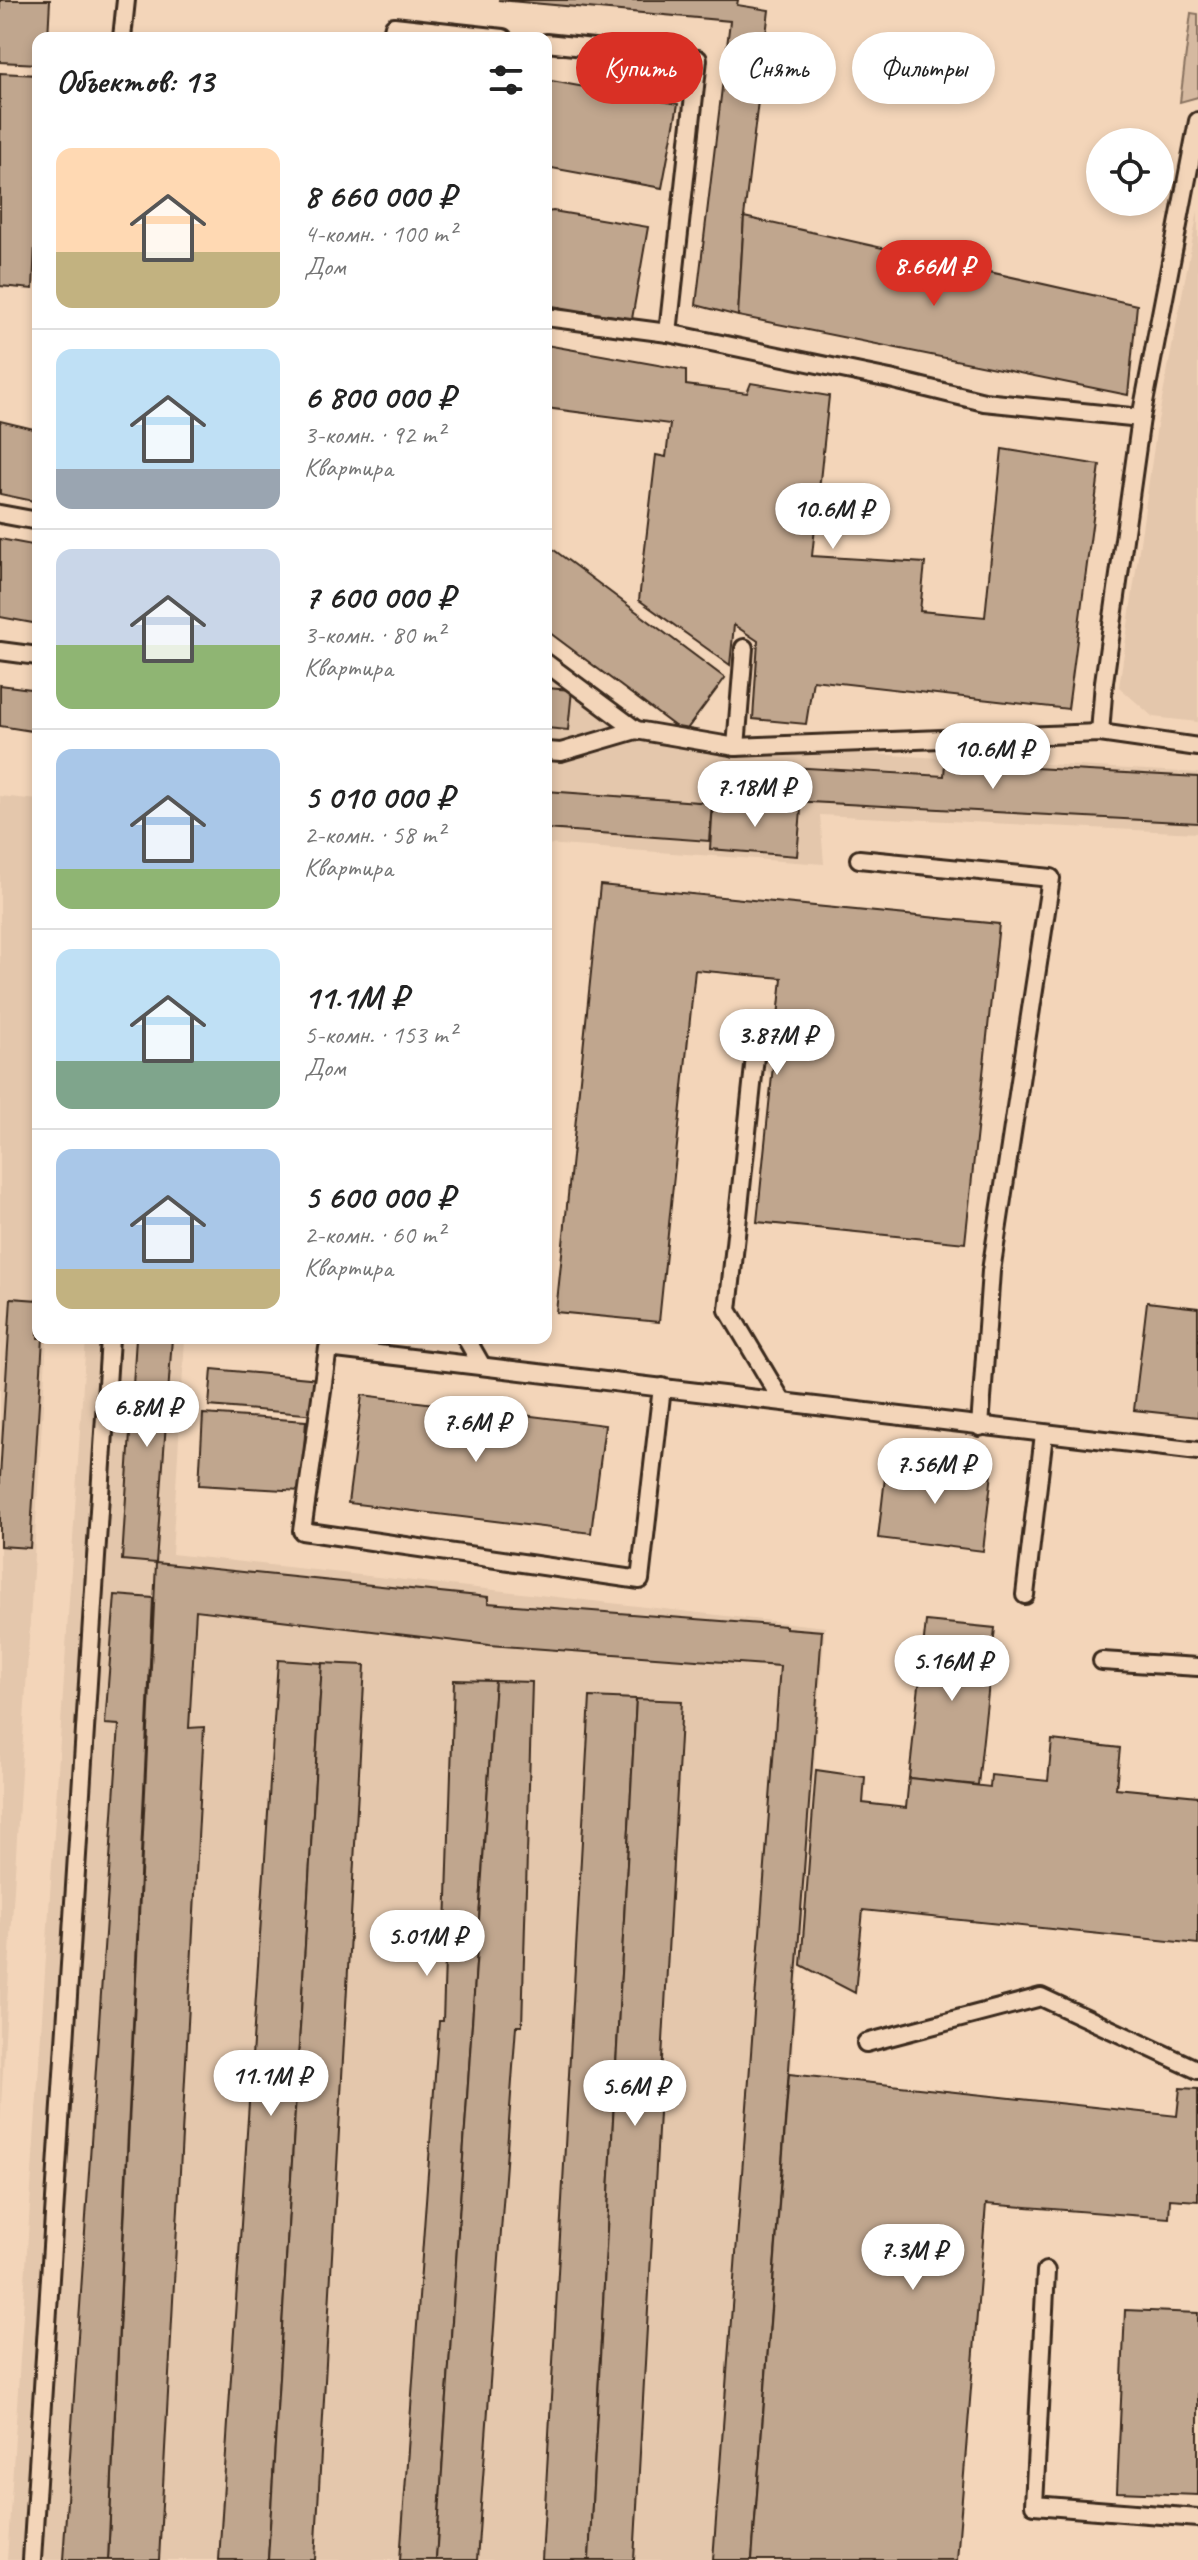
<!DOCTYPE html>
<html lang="ru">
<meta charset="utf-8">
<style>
:root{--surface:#fff;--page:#f6f6f6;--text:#222;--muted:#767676;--line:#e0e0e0;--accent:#d93025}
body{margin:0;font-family:Caveat,sans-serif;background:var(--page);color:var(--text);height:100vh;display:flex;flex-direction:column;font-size:30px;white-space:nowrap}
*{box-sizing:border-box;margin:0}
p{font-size:26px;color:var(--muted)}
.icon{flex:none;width:44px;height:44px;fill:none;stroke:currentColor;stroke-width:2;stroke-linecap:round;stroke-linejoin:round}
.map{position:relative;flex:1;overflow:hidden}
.side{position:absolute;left:32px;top:32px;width:520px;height:1312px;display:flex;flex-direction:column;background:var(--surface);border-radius:16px;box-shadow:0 4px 12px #0003}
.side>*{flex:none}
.banner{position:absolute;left:576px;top:32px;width:502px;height:72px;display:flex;gap:16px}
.tools{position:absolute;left:1086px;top:128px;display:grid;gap:16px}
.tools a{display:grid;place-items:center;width:88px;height:88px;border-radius:50%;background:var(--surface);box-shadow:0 4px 12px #0003;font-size:40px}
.price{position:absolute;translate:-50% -68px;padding:0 18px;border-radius:28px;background:#fff;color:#222;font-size:26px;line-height:52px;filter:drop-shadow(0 2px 4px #0008)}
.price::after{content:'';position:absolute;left:50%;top:48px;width:24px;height:18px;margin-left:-12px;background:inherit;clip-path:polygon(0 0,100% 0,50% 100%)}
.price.on{background:var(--accent);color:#fff}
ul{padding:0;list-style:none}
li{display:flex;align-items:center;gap:24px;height:200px;padding:0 24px}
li+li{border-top:2px solid var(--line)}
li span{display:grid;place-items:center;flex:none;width:224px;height:160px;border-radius:16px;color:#555}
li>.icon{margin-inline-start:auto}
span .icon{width:96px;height:96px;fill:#fffc;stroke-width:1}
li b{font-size:34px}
h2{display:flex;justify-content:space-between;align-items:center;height:96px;padding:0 24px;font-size:34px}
.pill{padding:0 28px;border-radius:36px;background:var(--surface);box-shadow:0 4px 12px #0003;font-size:28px;line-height:72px}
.pill.on{background:var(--accent);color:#fff}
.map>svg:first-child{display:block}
.built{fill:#e4c7ac}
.green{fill:#d5b9a0;stroke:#88725f;stroke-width:2}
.building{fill:#c0a68e;stroke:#3b2a1e;stroke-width:2}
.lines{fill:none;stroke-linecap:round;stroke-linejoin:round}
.lane-casing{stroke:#3b2a1e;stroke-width:22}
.lane{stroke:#f3d5b9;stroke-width:16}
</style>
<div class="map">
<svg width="1198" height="2560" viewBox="0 0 1198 2560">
<rect width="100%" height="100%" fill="#f3d5b9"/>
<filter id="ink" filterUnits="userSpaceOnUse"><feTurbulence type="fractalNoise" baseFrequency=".0125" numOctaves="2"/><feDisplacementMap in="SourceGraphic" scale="16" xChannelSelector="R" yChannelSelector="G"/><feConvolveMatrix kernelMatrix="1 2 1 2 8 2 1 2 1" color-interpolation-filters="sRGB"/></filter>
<g filter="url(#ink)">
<g class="built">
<path d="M 1198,211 L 1198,722 L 1153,717 L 1119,687 L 1157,426 Z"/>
<path d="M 546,657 L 662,733 L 736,746 L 1198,773 L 1198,833 L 820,815 L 824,864 L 546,844 Z"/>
<path d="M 0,796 L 38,800 L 38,1338 L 47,1338 L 0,2121 Z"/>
<path d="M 86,1338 L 185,1338 L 172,1554 L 825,1627 L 754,2560 L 7,2560 Z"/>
</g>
<path class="green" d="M 1191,13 L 1198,14 L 1198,97 L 1180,102 Z"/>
<g class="building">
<path d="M 0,0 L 50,0 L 48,38 L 38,38 L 38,64 L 0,62 Z"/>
<path d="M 498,0 L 738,0 L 737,5 L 769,10 L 744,217 L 738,316 L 696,305 L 730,21 Z"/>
<path d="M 0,73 L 38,75 L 38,175 L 33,289 L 0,286 Z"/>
<path d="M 546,80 L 678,104 L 662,188 L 546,167 Z"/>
<path d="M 553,211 L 648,227 L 632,319 L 546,305 L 546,212 Z"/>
<path d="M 744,217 L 1137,305 L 1128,395 L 738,316 Z"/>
<path d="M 546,345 L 686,370 L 686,385 L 747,393 L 751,383 L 829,396 L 812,556 L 925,563 L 920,611 L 985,617 L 1002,449 L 1100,465 L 1068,709 L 813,680 L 806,724 L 753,719 L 758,641 L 734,625 L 730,665 L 639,600 L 656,455 L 666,457 L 670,424 L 546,408 Z"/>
<path d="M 0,421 L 38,430 L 38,502 L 0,494 Z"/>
<path d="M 0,539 L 38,546 L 38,624 L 0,617 Z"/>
<path d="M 546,544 L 725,678 L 684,733 L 546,630 Z"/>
<path d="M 0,685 L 38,690 L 38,732 L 0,726 Z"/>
<path d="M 546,688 L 572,690 L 568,730 L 546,728 Z"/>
<path d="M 945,763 L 1198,777 L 1198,823 L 754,799 L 756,765 L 944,776 Z"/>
<path d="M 546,791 L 712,803 L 709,841 L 546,829 Z"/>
<path d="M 713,803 L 801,810 L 797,856 L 710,849 Z"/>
<path d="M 600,885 L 999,924 L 965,1243 L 757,1222 L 782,978 L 695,970 L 659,1322 L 556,1312 Z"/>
<path d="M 11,1298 L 38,1300 L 38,1338 L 43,1338 L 30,1548 L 0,1546 L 0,1477 Z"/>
<path d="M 1147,1302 L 1198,1308 L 1198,1417 L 1134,1410 Z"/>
<path d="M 136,1338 L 172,1338 L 156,1563 L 122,1560 Z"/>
<path d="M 212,1369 L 319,1379 L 316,1415 L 209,1406 Z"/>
<path d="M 362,1395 L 605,1425 L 591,1533 L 348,1503 Z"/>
<path d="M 203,1414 L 306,1421 L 301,1491 L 199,1485 Z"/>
<path d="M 887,1460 L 992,1473 L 983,1551 L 878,1538 Z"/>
<path d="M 156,1563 L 488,1597 L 488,1603 L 786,1626 L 786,1628 L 822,1631 L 752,2560 L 713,2560 L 780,1666 L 489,1645 L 196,1610 L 189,1728 L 204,1727 L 159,2560 L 108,2560 Z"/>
<path d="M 115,1595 L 153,1598 L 108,2560 L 63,2560 L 119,1725 L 105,1724 Z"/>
<path d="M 926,1621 L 995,1628 L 978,1785 L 909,1778 Z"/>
<path d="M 278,1660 L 322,1663 L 268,2560 L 219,2560 Z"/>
<path d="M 322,1663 L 365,1665 L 315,2560 L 268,2560 Z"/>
<path d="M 454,1680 L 495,1681 L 436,2560 L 400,2560 L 439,2021 L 443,2021 Z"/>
<path d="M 495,1681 L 532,1682 L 522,2026 L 516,2026 L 477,2560 L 436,2560 Z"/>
<path d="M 590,1697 L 636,1699 L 589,2560 L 542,2560 Z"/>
<path d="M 636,1699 L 682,1701 L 634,2560 L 589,2560 Z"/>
<path d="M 1052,1740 L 1120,1748 L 1116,1788 L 1198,1796 L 1198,1944 L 863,1910 L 855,1993 L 801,1965 L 816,1770 L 865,1777 L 863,1803 L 906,1808 L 909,1778 L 990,1787 L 991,1775 L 1048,1781 Z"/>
<path d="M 789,2074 L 1177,2116 L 1180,2088 L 1198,2089 L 1198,2201 L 1170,2199 L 1169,2218 L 986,2204 L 957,2560 L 752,2560 Z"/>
<path d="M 1125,2310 L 1198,2313 L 1198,2495 L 1117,2492 Z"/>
</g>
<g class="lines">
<defs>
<g id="lane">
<path d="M 122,38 L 126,0"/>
<path d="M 391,38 L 394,26 L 503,38"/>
<path d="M 546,43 L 698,59 L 668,333"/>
<path d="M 546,317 L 668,333 L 890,379 L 984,402 L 1141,418"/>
<path d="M 0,514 L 38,521"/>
<path d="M 0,651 L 38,656"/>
<path d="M 546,663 L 636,730"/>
<path d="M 1100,733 L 1104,682 L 1141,418 L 1198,121"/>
<path d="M 736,747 L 744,648"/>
<path d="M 546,751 L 561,752 L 636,730 L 736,747 L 1100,733 L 1198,747"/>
<path d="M 859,859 L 1051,878 L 991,1271 L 980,1427"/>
<path d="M 757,1038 L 728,1310 L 782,1401"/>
<path d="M 466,1338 L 482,1366"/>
<path d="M 662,1387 L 640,1580 L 302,1531 L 328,1348 C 618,1382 908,1418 1198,1451"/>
<path d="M 1025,1595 L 1044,1434"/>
<path d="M 1102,1661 L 1198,1667"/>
<path d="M 866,2043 L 1041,1997 L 1198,2070"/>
<path d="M 1046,2271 L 1034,2505 L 1198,2518"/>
<path d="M 32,2560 L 110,1338"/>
</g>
</defs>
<use href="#lane" class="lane-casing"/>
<use href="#lane" class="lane"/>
</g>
</g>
</svg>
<div class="tools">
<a><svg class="icon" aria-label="locate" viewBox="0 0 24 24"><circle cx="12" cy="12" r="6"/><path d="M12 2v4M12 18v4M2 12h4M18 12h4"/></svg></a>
</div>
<b class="price on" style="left:934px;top:308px">8.66M ₽</b>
<b class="price" style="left:833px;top:551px">10.6M ₽</b>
<b class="price" style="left:993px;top:791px">10.6M ₽</b>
<b class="price" style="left:755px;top:829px">7.18M ₽</b>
<b class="price" style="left:777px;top:1077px">3.87M ₽</b>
<b class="price" style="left:147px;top:1449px">6.8M ₽</b>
<b class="price" style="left:476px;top:1464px">7.6M ₽</b>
<b class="price" style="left:935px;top:1506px">7.56M ₽</b>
<b class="price" style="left:952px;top:1703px">5.16M ₽</b>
<b class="price" style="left:427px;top:1978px">5.01M ₽</b>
<b class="price" style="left:271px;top:2118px">11.1M ₽</b>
<b class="price" style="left:635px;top:2128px">5.6M ₽</b>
<b class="price" style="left:913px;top:2292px">7.3M ₽</b>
<div class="banner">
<a class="pill on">Купить</a>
<a class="pill">Снять</a>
<a class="pill">Фильтры</a>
</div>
<section class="side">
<h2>Объектов: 13<svg class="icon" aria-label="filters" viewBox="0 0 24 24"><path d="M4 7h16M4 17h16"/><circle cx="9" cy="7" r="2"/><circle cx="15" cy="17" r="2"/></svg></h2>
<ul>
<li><span style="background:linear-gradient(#ffd9b3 65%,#c2b280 0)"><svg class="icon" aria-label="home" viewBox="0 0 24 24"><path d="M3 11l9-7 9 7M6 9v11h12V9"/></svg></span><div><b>8 660 000 ₽</b><p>4-комн. · 100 m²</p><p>Дом</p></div></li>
<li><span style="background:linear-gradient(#bfe0f5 75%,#9aa5b1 0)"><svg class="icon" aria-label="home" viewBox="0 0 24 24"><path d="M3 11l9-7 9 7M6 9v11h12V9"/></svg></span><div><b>6 800 000 ₽</b><p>3-комн. · 92 m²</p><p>Квартира</p></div></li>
<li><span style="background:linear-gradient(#c9d6e8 60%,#8fb573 0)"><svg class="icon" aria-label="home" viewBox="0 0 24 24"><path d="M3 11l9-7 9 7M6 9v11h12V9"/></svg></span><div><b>7 600 000 ₽</b><p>3-комн. · 80 m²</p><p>Квартира</p></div></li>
<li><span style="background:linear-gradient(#a9c7e8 75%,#8fb573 0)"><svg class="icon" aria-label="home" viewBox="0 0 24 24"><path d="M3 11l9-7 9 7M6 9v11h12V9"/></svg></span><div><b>5 010 000 ₽</b><p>2-комн. · 58 m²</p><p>Квартира</p></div></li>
<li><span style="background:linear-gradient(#bfe0f5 70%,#7fa58c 0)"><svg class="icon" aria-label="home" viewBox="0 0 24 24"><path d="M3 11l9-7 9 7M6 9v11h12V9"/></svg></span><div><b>11.1M ₽</b><p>5-комн. · 153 m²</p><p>Дом</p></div></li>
<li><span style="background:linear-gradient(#a9c7e8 75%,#c2b280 0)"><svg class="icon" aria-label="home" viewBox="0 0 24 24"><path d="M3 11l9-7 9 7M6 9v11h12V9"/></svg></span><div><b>5 600 000 ₽</b><p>2-комн. · 60 m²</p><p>Квартира</p></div></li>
</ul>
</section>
</div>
